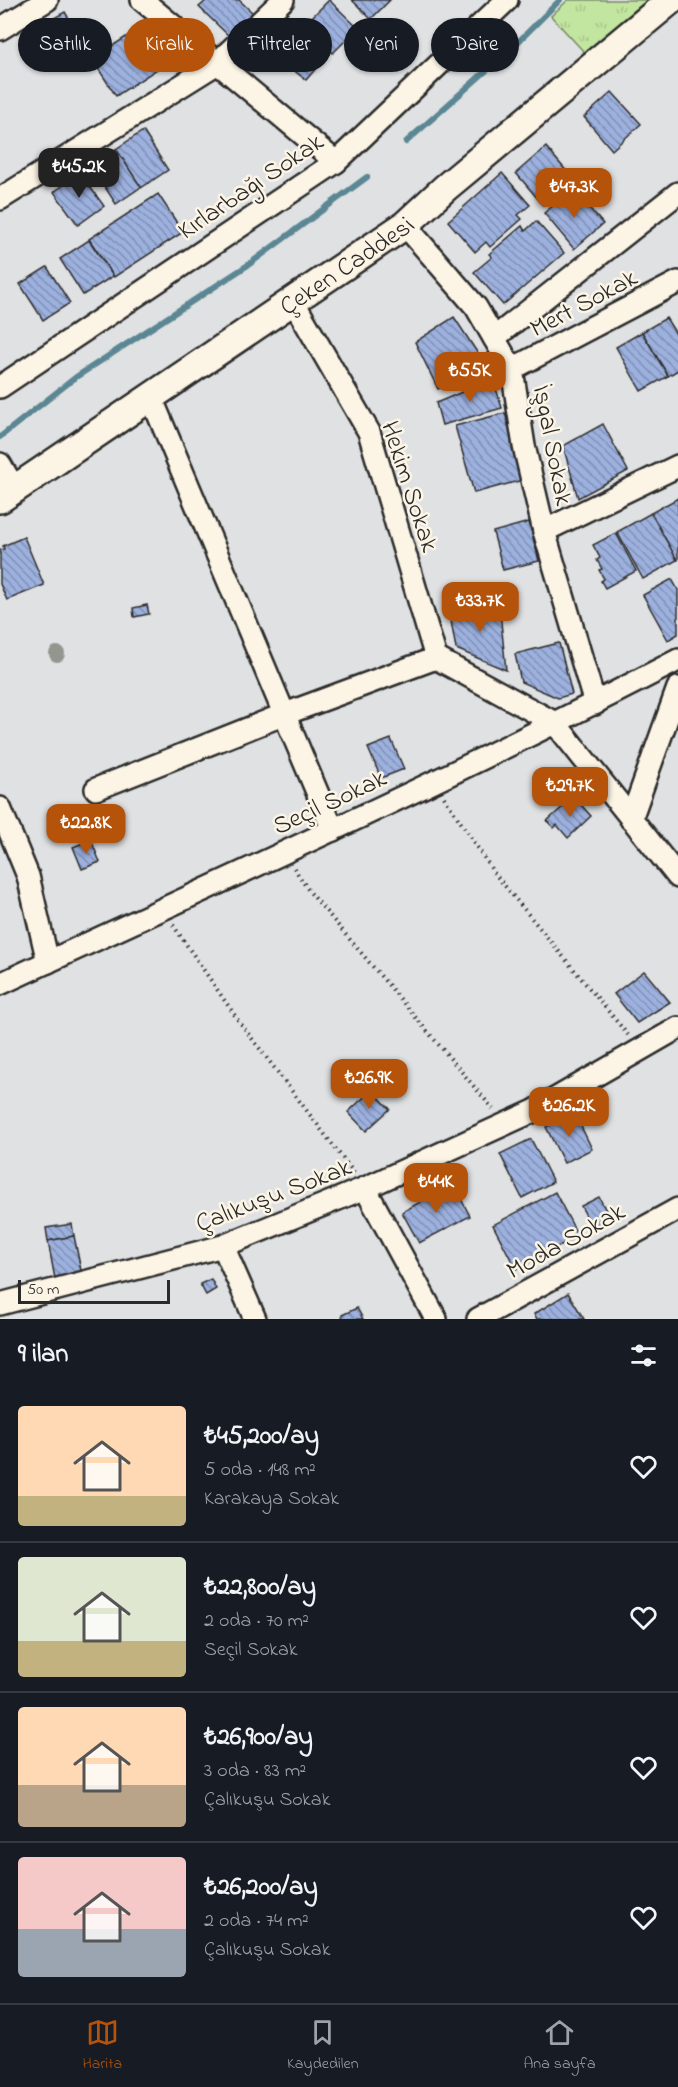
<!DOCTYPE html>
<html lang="tr">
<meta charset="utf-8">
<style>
:root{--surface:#171b24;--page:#242831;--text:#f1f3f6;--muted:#9ea1a6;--line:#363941;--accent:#b45309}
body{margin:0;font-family:"Indie Flower",sans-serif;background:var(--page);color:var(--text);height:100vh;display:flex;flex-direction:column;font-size:22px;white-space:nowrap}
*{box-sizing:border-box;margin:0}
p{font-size:20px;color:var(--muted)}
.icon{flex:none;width:33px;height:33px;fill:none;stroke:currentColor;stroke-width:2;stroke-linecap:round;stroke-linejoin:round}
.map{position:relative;height:1319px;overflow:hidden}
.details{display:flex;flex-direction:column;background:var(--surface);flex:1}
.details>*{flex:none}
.guide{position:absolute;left:18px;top:18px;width:642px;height:54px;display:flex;gap:12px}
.scale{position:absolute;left:18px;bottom:15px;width:152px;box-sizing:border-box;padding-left:6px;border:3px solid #2b2b2b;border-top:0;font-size:16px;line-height:21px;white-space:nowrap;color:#2b2b2b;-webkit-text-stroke:4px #fcf5e5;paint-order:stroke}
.price{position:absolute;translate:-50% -51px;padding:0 14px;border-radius:12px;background:var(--accent);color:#fff;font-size:20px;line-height:39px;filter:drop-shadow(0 2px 3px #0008)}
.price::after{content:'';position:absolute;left:50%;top:36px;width:18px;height:14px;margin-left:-9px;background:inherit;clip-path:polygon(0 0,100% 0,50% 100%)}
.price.selected{background:#222;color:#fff}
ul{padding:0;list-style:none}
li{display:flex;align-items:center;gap:18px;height:150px;padding:0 18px}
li+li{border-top:2px solid var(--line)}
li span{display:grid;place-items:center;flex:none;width:168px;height:120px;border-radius:6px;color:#555}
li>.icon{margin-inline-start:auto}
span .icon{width:72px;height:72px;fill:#fffc;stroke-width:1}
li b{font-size:26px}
h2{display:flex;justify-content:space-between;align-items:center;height:72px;padding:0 18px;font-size:26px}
.pill{padding:0 21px;border-radius:27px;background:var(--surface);box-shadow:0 2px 4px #0004;font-size:21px;line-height:54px}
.pill.selected{background:var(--accent);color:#fff}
.menu{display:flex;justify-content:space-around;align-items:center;height:84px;border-top:2px solid var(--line);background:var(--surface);font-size:16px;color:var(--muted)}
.menu a{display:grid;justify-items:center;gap:3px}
.menu .selected{color:var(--accent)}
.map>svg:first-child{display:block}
.park{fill:url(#park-tufts);stroke:#768866;stroke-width:1.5}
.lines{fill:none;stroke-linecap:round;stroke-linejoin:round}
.stream{stroke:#5a8793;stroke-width:6}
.building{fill:url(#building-back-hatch);stroke:#2b2b2b;stroke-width:1.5}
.minor-casing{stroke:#2b2b2b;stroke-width:26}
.tertiary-casing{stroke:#2b2b2b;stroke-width:32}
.path{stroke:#2b2b2b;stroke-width:4;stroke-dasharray:1.5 4.5;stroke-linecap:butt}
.minor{stroke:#fcf5e5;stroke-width:21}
.tertiary{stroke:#fcf5e5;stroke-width:27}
.tree{fill:#91978e}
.labels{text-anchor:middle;stroke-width:5;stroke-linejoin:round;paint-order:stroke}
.street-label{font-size:26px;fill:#2b2b2b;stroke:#fcf5e5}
</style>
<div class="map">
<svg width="678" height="1319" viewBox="0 0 678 1319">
<defs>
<pattern id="park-tufts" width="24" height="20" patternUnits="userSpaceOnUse" patternTransform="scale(1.5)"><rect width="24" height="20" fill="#c2e6a0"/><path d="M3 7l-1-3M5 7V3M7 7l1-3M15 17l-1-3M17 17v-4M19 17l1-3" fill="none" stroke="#a7c58a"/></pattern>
<pattern id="building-back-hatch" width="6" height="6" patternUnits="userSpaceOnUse" patternTransform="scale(1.5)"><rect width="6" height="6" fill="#9db1df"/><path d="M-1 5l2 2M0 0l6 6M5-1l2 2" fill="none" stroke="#8090b5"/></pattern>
</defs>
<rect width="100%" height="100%" fill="#e0e1e3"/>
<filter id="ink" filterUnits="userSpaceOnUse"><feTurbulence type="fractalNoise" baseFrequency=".0167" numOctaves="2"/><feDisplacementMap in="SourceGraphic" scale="12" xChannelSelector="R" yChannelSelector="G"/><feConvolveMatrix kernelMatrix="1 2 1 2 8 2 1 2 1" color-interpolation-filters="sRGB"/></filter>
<g filter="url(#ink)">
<path class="park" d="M 568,0 L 649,0 L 585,53 L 551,16 Z"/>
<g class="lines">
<g class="stream">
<path d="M 406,142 L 515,45 L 560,0"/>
<path d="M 0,437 L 76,377 L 248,265 L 367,177"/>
</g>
</g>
<g class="building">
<path d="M 207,0 L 239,0 L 254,14 L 231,38 L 199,7 Z"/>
<path d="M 329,0 L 358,28 L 333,53 L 305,24 Z"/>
<path d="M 352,0 L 390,0 L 371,19 Z"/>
<path d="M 65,12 L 87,50 L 58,66 L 36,28 Z"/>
<path d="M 305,24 L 331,51 L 306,80 L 274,55 Z"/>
<path d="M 137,30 L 171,60 L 116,96 L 92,59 Z"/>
<path d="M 612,92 L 641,124 L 612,150 L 584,117 Z"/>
<path d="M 143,131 L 168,170 L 141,188 L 116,149 Z"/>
<path d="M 546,147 L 574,180 L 543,205 L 516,173 Z"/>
<path d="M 116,149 L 141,187 L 116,204 L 91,166 Z"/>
<path d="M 80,173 L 104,206 L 78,225 L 54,192 Z"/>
<path d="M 502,173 L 530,205 L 518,215 L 522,219 L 490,247 L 486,242 L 475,252 L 448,221 Z"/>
<path d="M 573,189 L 603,224 L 574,249 L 544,213 Z"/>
<path d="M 158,194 L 183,232 L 114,277 L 89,239 Z"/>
<path d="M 536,221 L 564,253 L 503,305 L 474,272 L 492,257 L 489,254 L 522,226 L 525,231 Z"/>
<path d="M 89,240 L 113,276 L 83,295 L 60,259 Z"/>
<path d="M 47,267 L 70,303 L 43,320 L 20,284 Z"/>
<path d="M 454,317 L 486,366 L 438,389 L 415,342 Z"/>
<path d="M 666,318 L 678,337 L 678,370 L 668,376 L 642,332 Z"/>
<path d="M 642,332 L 668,376 L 641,391 L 616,347 Z"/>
<path d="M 493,379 L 502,408 L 442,425 L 436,403 Z"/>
<path d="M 505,413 L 523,480 L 474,493 L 455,426 Z"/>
<path d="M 603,424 L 628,471 L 578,498 L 563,446 Z"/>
<path d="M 678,498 L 678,560 L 677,560 L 651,513 Z"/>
<path d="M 651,513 L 677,560 L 643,579 L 617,532 Z"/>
<path d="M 529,522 L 539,561 L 503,570 L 493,532 Z"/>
<path d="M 616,533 L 636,571 L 605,588 L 601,581 L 604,579 L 599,570 L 602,569 L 597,560 L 600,558 L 593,545 Z"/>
<path d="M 24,537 L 44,585 L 7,600 L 0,584 L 0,550 L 4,549 L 3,546 Z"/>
<path d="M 672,579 L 678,590 L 678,634 L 668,640 L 643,595 Z"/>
<path d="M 499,602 L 506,670 L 456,649 L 449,610 Z"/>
<path d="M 147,605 L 149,614 L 134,617 L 133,608 Z"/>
<path d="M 559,643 L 572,694 L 558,698 L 521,682 L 515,654 Z"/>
<path d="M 391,739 L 404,769 L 381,778 L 368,748 Z"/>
<path d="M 574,797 L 591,816 L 568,838 L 557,825 L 554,828 L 547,821 Z"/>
<path d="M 91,840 L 100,862 L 82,869 L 73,847 Z"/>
<path d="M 644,971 L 670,1002 L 637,1023 L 614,994 Z"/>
<path d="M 372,1090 L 390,1109 L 366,1131 L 348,1112 Z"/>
<path d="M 574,1112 L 592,1149 L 564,1163 L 546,1127 Z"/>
<path d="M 531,1139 L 553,1182 L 522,1198 L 500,1154 Z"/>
<path d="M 453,1184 L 470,1216 L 419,1243 L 402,1212 Z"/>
<path d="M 555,1192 L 578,1236 L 516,1269 L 493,1225 Z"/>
<path d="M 599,1197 L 610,1218 L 592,1227 L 581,1206 Z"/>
<path d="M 72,1224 L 74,1236 L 48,1241 L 46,1228 Z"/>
<path d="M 74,1236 L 82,1275 L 55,1279 L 48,1241 Z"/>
<path d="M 211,1279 L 216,1289 L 206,1295 L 200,1284 Z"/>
<path d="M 568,1293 L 584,1319 L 537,1319 L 534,1314 Z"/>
<path d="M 357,1308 L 363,1319 L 343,1319 L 342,1315 Z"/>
</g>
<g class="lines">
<defs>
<g id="minor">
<path d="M 142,0 L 336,162"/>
<path d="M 0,29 L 47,0"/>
<path d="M 0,199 L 216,64 L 283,0"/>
<path d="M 405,225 L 476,307 L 512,369 L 524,446 L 544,531 L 595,704"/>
<path d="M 293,301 L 369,432 L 436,658 L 555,723 L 678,877"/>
<path d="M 494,338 L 678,193"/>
<path d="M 512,369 L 678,282"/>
<path d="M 0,387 L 336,162 L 507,0"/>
<path d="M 151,397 L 333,830"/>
<path d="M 0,464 L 14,488"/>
<path d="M 544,531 L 678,466"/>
<path d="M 96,789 L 285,714 L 436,658"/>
<path d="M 0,808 L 28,876 L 48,962"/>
<path d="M 631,819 L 678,688"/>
<path d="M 0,984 C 227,879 456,776 678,660"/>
<path d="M 365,1188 L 436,1319"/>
<path d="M 223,1246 L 255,1319"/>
<path d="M 0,1304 L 223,1246 L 365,1188 L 534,1111 L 678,1028"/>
<path d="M 478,1319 L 678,1209"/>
</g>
<g id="tertiary">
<path id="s1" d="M 0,499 L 405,225 L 445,188 L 671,0"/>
</g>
</defs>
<use href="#minor" class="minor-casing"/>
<use href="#tertiary" class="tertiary-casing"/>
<g class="path">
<path d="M 444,797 L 495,874 L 628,1035"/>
<path d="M 294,868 L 309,891 L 493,1109"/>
<path d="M 173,925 L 238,1020 L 354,1173"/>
</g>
<use href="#minor" class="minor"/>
<use href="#tertiary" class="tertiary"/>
</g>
<circle class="tree" cx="57" cy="654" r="8"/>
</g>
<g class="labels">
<g class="street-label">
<text transform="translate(250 185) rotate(-34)" y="9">Kırlarbağı Sokak</text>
<text dy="9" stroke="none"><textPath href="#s1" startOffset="418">Çeken Caddesi</textPath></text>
<text transform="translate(583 302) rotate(-28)" y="9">Mert Sokak</text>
<text transform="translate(554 445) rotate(79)" y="9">İşgal Sokak</text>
<text transform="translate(411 486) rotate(72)" y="9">Hekim Sokak</text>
<text transform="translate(329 801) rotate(-25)" y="9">Seçil Sokak</text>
<text transform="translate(273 1194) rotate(-21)" y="9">Çalıkuşu Sokak</text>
<text transform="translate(565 1240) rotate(-29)" y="9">Moda Sokak</text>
</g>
</g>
</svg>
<div class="scale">50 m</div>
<b class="price selected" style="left:79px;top:199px">₺45.2K</b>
<b class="price" style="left:574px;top:219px">₺47.3K</b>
<b class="price" style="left:470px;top:403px">₺55K</b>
<b class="price" style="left:480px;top:633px">₺33.7K</b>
<b class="price" style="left:570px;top:818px">₺29.7K</b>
<b class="price" style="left:86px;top:855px">₺22.8K</b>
<b class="price" style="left:369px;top:1110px">₺26.9K</b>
<b class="price" style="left:569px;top:1138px">₺26.2K</b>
<b class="price" style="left:436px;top:1214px">₺44K</b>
<div class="guide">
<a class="pill">Satılık</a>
<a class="pill selected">Kiralık</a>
<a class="pill">Filtreler</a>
<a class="pill">Yeni</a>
<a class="pill">Daire</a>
</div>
</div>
<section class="details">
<h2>9 ilan<svg class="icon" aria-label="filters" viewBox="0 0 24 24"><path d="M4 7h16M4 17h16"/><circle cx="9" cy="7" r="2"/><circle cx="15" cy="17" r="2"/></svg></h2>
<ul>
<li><span style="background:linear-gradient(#ffd9b3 75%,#c2b280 0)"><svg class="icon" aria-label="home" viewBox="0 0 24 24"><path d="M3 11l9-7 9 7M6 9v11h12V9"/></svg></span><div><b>₺45,200/ay</b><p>5 oda · 148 m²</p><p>Karakaya Sokak</p></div><svg class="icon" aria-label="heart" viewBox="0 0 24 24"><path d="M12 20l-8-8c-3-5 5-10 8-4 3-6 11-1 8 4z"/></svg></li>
<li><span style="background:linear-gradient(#dfe7d0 70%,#c2b280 0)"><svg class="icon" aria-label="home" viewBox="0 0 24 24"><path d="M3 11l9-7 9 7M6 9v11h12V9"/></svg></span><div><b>₺22,800/ay</b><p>2 oda · 70 m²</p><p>Seçil Sokak</p></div><svg class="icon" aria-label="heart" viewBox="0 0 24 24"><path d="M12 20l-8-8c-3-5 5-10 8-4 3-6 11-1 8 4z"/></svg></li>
<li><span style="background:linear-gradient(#ffd9b3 65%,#b9a48a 0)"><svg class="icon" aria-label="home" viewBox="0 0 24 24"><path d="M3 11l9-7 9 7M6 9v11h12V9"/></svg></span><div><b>₺26,900/ay</b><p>3 oda · 83 m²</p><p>Çalıkuşu Sokak</p></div><svg class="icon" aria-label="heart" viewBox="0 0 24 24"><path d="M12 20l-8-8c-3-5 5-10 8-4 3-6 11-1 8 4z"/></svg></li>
<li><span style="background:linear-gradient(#f6c9c9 60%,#9aa5b1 0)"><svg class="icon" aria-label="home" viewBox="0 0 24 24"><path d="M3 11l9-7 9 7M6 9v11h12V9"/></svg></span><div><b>₺26,200/ay</b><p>2 oda · 74 m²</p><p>Çalıkuşu Sokak</p></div><svg class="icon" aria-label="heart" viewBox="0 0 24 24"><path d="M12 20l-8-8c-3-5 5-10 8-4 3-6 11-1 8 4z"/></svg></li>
</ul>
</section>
<nav class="menu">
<a class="selected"><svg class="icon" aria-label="map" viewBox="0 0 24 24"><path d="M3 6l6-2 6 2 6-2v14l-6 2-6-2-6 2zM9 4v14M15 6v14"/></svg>Harita</a>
<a><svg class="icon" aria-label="saved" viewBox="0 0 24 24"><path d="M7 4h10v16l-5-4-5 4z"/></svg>Kaydedilen</a>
<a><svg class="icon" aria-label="home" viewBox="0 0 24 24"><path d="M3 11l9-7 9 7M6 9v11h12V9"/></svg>Ana sayfa</a>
</nav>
